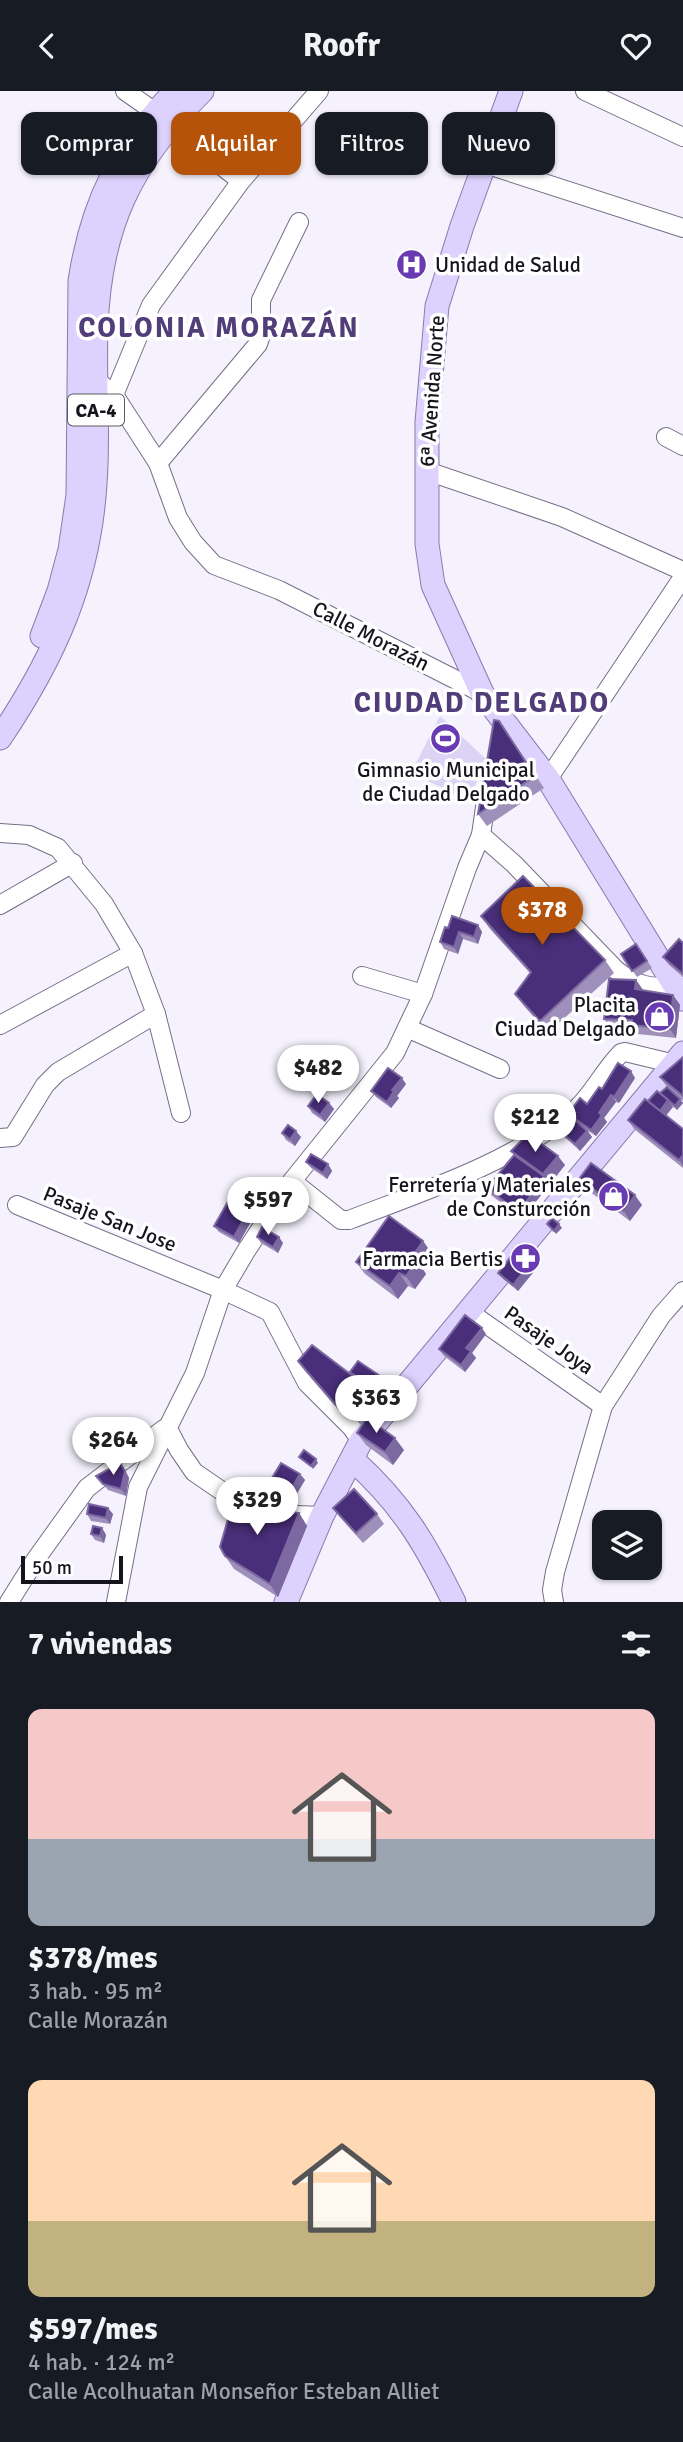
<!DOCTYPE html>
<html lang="es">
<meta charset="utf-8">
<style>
:root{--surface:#171b24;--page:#20242c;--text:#f1f3f6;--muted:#9ea1a6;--accent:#b45309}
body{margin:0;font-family:Signika,sans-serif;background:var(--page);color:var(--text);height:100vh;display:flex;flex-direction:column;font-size:26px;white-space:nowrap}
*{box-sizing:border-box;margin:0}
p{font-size:23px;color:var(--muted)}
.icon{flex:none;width:38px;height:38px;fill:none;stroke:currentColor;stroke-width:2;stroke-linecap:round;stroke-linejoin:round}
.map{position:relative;height:1511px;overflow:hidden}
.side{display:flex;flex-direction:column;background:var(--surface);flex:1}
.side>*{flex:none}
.top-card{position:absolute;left:21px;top:21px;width:642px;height:63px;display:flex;gap:14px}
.controls{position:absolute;left:592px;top:1419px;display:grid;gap:14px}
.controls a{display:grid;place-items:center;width:70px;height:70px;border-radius:14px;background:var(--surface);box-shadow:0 2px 5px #0004;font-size:35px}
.scale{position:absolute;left:21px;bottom:18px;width:102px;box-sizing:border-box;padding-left:7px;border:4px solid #16141d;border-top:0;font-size:19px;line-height:24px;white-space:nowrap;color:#16141d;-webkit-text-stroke:5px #fff;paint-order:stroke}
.price{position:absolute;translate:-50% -60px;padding:0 16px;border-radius:24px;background:#fff;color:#222;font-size:23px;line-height:46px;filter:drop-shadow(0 2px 4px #0008)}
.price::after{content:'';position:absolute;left:50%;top:42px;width:21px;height:16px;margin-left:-10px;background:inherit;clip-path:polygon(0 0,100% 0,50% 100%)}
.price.selected{background:var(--accent);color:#fff}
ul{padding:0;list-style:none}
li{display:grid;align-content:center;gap:14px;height:371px;padding:0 28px}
li span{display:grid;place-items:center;height:217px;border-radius:14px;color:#555}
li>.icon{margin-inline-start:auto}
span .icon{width:126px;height:126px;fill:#fffc;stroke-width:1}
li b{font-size:30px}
h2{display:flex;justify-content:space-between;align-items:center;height:84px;padding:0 28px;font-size:30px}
.tag{padding:0 24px;border-radius:14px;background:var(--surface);box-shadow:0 2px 5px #0004;font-size:24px;line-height:63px}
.tag.selected{background:var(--accent);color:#fff}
header{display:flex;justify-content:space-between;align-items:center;height:91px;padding:0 28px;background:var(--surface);font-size:32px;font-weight:700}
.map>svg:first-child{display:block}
.green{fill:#dcd4f4}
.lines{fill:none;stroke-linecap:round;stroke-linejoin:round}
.minor-casing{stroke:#756f87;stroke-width:20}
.major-casing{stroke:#887bad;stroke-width:25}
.minor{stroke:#fff;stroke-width:18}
.major{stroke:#ddd1fd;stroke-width:23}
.wall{fill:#9f90bb}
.shaded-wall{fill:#7d69a1}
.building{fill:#492e79;stroke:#7d69a1;stroke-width:2}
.labels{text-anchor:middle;stroke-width:7;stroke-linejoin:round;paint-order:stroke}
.shield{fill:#fff;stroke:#5c5a61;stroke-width:2}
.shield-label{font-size:19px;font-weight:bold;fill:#16141d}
.poi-label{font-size:21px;fill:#16141d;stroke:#fff;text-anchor:end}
.street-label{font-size:21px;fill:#16141d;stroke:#fff}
.district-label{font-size:28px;font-weight:bold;letter-spacing:2px;fill:#513d7a;stroke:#fff}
</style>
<header><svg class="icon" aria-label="back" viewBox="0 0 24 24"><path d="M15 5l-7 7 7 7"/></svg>Roofr<svg class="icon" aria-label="heart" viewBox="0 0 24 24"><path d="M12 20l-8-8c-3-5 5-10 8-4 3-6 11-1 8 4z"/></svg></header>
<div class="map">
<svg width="683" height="1511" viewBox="0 0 683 1511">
<rect width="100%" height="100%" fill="#f5f2fd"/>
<path class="green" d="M 440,625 L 487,669 L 468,709 L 411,682 Z"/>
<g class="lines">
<defs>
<g id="minor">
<path d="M 125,0 L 155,21"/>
<path d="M 585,0 L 683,46"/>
<path d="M 170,35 L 241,90"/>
<path d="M 485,73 L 683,137"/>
<path d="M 96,289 L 114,304 L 158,372 L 178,427 L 193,451 L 214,474 L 279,499 L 482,602"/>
<path d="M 114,304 L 151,214 L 241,90 L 319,0"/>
<path d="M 666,346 L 683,355"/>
<path d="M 158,372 L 258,253 L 261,244 L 261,209 L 299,131"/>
<path d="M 427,380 L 562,426 L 683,480"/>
<path d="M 548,688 L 683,486"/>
<path d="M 0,742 L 29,744 L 58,757 L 104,813 L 133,862 L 156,923 L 181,1022"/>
<path d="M 481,744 L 514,773 L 616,879 C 638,896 650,896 677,897"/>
<path d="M 0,814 L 73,772"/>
<path d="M 362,885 L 423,903"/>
<path d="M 0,934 L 133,862"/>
<path d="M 407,937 L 500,978"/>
<path d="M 0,1047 L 13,1046 L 45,994 L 58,981 L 156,923"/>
<path d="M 292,1090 L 341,1129 L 349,1129 C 424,1100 511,1072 574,1020 C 593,1004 603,980 621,962 L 625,961 L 675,973"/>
<path d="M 17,1114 L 223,1199 L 270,1221 L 307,1292 L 352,1337 L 361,1350"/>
<path d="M 469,1221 L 603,1315"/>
<path d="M 167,1336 L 179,1359 L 194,1381 L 232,1407 L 272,1423 L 322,1425"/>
<path d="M 9,1511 L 36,1468 L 87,1397 L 164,1338"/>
<path d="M 116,1511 L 138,1396 L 195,1282 L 223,1199 L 246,1160 L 292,1090 L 395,962 L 423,903 L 467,777 L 481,744 L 486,709"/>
<path d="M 554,1511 L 552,1499 L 555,1481 L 603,1315 L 661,1225 L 683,1200"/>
</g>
<g id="major">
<path d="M 511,0 L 462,135 L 437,215 L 427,331 L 427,453 L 433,494 L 482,602 L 548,688 L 683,908"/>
<path d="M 42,545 L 59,500 L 70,459 L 78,404 L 80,190 C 92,112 120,55 176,0"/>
<path d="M 0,647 C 54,567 89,490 95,393 C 99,342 94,290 96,239 C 99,137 130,72 202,0"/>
<path d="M 353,1369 C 402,1413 425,1452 454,1511"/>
<path d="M 286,1511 L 322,1425 L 361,1350 L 683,962"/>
</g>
</defs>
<use href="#minor" class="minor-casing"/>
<use href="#major" class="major-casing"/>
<use href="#minor" class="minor"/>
<use href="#major" class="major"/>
</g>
<g class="wall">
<path d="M 499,630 L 544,697 L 487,735 L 478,723 Z"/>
<path d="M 481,825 L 605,869 L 614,882 L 548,942 L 524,915 L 515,903 L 530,882 L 490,838 Z"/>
<path d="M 478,834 L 482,841 L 478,853 L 463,848 L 458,863 L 444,858 L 440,851 L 448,837 Z"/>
<path d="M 683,852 L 683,886 L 668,873 L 663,866 Z"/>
<path d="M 636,853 L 652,877 L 637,886 L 621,863 Z"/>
<path d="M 636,889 L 643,899 L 673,904 L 680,914 L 676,947 L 638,943 L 634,938 L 611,937 L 604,928 Z"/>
<path d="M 683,966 L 683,1010 L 680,1008 L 683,1012 L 677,1019 L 672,1015 L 666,1025 L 683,1038 L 683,1077 L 634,1038 L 628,1029 L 648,1010 L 660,1002 L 667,996 L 660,986 Z"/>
<path d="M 635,987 L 619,1012 L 616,1011 L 604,1027 L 607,1031 L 596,1045 L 588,1040 L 592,1046 L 580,1060 L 558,1040 L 553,1034 L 568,1023 L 587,1013 L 602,998 Z"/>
<path d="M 406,993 L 397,1005 L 399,1007 L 391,1017 L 376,1006 L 371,1000 Z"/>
<path d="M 329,1012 L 334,1018 L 325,1031 L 312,1022 L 308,1015 Z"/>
<path d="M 282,1042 L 301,1046 L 295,1055 L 286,1049 Z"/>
<path d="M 511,1060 L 565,1074 L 522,1128 L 491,1104 L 487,1097 L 514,1064 Z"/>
<path d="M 306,1071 L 328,1073 L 332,1080 L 327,1088 L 311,1077 Z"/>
<path d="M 579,1088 L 642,1114 L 630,1130 L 586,1098 Z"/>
<path d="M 249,1118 L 254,1125 L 239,1152 L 219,1141 L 214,1135 Z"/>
<path d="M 257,1146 L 283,1152 L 278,1162 L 261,1152 Z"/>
<path d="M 423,1150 L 432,1163 L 422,1177 L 426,1183 L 415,1198 L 408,1195 L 398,1208 L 365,1183 L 356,1171 Z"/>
<path d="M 535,1166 L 540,1173 L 518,1200 L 503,1188 L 498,1182 Z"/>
<path d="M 486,1243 L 472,1262 L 476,1267 L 465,1281 L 444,1265 L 439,1258 Z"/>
<path d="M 298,1270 L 361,1296 L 342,1323 L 305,1280 Z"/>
<path d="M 350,1281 L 380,1285 L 385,1292 L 377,1303 L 355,1287 Z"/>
<path d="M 357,1342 L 404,1359 L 393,1374 L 366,1354 Z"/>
<path d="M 125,1378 L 129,1387 L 126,1405 L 108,1399 L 96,1385 Z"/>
<path d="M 300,1383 L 305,1389 L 293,1409 L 274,1398 L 269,1392 Z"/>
<path d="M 265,1417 L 299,1422 L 307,1435 L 278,1506 L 234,1478 L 225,1465 Z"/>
<path d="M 333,1417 L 377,1423 L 384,1433 L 363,1452 L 340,1426 Z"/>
<path d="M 87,1423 L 113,1423 L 110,1433 L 91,1430 Z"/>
<path d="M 102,1437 L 106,1444 L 104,1452 L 95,1449 L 91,1443 Z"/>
</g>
<g class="shaded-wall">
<path d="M 478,834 L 482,841 L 478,853 L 474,846 Z"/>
<path d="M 459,841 L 463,848 L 458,863 L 454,856 Z"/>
<path d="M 636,889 L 643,899 L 642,908 L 635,898 Z"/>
<path d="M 673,904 L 680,914 L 676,947 L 670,938 Z"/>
<path d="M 631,980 L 635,987 L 619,1012 L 614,1006 Z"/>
<path d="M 402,987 L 406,993 L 397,1005 L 399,1007 L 391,1017 L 387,1011 L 392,999 Z"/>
<path d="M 611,1004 L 616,1011 L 604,1027 L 607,1031 L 596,1045 L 591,1039 L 599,1022 Z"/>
<path d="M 680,1008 L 683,1012 L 677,1019 L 675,1015 Z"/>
<path d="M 668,1009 L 673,1016 L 664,1027 L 659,1021 Z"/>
<path d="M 329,1012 L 334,1018 L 325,1031 L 320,1024 Z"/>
<path d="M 296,1040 L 301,1046 L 295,1055 L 290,1048 Z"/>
<path d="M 587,1040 L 592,1046 L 580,1060 L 575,1053 Z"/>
<path d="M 683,1064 L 683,1075 L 679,1069 Z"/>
<path d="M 558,1065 L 565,1074 L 522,1128 L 518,1121 L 545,1087 L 543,1083 Z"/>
<path d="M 328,1073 L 332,1080 L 327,1088 L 323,1082 Z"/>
<path d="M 635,1104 L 642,1114 L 630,1130 L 624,1120 Z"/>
<path d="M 249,1118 L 254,1125 L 239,1152 L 234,1146 Z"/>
<path d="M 559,1133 L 562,1137 L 556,1143 L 554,1140 Z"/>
<path d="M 279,1146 L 283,1152 L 278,1162 L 273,1156 Z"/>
<path d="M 423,1150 L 432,1163 L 422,1177 L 426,1183 L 415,1198 L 406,1185 L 412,1166 Z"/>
<path d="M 535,1166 L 540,1173 L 518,1200 L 513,1194 Z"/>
<path d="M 399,1182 L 408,1195 L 398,1208 L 390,1195 Z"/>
<path d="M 482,1237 L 486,1243 L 472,1262 L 476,1267 L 465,1281 L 461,1274 L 466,1257 Z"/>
<path d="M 380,1285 L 385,1292 L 377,1303 L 373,1296 Z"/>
<path d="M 354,1286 L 361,1296 L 342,1323 L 335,1313 Z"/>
<path d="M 395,1347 L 404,1359 L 393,1374 L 385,1361 Z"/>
<path d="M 316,1368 L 318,1372 L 313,1378 L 311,1375 Z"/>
<path d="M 120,1372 L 129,1387 L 126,1405 L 121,1398 Z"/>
<path d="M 300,1383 L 305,1389 L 293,1409 L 288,1403 Z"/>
<path d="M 108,1417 L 113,1423 L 110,1433 L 106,1427 Z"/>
<path d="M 299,1422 L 307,1435 L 278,1506 L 270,1493 Z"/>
<path d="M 102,1437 L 106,1444 L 104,1452 L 100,1445 Z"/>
</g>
<g class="building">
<path d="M 494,629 L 499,630 L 535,685 L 478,723 Z"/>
<path d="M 523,785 L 605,869 L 540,930 L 515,903 L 531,881 L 481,825 Z"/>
<path d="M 452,825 L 478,834 L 474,846 L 459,841 L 454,856 L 440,851 L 445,836 L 448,837 Z"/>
<path d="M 679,848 L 683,852 L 683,883 L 663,866 Z"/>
<path d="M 636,853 L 647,870 L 632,880 L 621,863 Z"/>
<path d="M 609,888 L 636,889 L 635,898 L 673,904 L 670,938 L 631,934 L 632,929 L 604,928 Z"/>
<path d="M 683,966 L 683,1005 L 660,986 Z"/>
<path d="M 618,972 L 631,980 L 614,1006 L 611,1004 L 599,1022 L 602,1024 L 591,1039 L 571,1025 L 587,1040 L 575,1053 L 553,1034 L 565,1020 L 568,1023 L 580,1007 L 587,1013 L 599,996 L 602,998 Z"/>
<path d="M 388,977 L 402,987 L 392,999 L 394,1000 L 387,1011 L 371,1000 Z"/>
<path d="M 667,996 L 680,1008 L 675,1015 L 660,1002 Z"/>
<path d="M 657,1000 L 668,1009 L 660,1020 L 648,1010 Z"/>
<path d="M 317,1003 L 329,1012 L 320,1024 L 308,1015 Z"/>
<path d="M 645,1008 L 683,1038 L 683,1064 L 679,1069 L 628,1029 Z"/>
<path d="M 288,1034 L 296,1040 L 290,1048 L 282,1042 Z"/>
<path d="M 528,1043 L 558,1065 L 543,1083 L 511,1060 Z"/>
<path d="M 311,1063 L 328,1073 L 323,1082 L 306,1071 Z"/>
<path d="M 514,1064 L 545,1086 L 518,1121 L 487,1097 Z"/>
<path d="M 591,1072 L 635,1104 L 624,1120 L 579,1088 Z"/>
<path d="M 230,1107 L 249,1118 L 234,1146 L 214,1135 Z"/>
<path d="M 389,1125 L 423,1150 L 412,1166 L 417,1170 L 406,1185 L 399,1182 L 390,1195 L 356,1171 Z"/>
<path d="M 552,1127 L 559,1133 L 554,1140 L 547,1133 Z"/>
<path d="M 262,1136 L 279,1146 L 273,1156 L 257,1146 Z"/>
<path d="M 520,1154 L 535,1166 L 513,1194 L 498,1182 Z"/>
<path d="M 465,1224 L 482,1237 L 466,1257 L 471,1260 L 461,1274 L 439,1258 Z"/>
<path d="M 312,1254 L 354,1286 L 335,1313 L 298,1270 Z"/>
<path d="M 358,1270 L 380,1285 L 373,1296 L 350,1281 Z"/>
<path d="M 367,1327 L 395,1347 L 385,1361 L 357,1342 Z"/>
<path d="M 304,1359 L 316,1368 L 311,1375 L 299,1366 Z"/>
<path d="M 120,1372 L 125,1380 L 121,1398 L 103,1393 L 96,1385 Z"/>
<path d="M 281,1372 L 300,1383 L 288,1403 L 269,1392 Z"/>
<path d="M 354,1398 L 377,1423 L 356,1442 L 333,1417 Z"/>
<path d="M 234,1407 L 265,1417 L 299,1422 L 270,1493 L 225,1465 L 220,1456 Z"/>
<path d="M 89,1413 L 108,1417 L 106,1427 L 87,1423 Z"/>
<path d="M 93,1435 L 102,1437 L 100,1445 L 91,1443 Z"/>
</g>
<defs>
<symbol id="hospital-disc" viewBox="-11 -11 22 22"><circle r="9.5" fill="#693bb2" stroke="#fff"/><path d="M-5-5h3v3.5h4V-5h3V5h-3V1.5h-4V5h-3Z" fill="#fff"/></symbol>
<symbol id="stadium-disc" viewBox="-11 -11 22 22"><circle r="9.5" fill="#693bb2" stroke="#fff"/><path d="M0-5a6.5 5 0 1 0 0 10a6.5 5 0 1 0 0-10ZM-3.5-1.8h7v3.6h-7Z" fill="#fff"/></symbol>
<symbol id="shop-disc" viewBox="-11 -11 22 22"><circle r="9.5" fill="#693bb2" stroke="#fff"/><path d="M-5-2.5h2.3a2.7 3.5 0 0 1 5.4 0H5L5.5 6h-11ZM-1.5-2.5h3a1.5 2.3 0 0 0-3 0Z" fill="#fff"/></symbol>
<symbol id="pharmacy-disc" viewBox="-11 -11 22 22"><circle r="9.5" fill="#693bb2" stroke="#fff"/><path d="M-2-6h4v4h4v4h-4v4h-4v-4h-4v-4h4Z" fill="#fff"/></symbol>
</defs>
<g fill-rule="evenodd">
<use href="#hospital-disc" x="394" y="156" width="35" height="35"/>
<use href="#stadium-disc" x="428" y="630" width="35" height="35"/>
<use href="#shop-disc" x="642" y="908" width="35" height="35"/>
<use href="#shop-disc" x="596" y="1088" width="35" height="35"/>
<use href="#pharmacy-disc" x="508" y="1150" width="35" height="35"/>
</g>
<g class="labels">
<rect class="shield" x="68" y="303.5" width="56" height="31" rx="5"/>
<g class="shield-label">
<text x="96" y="326">CA-4</text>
</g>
<g class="poi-label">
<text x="435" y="181" text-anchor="start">Unidad de Salud</text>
<text x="446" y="686" text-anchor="middle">Gimnasio Municipal<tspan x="446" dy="24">de Ciudad Delgado</tspan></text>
<text x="636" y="921">Placita<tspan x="636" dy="24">Ciudad Delgado</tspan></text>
<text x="591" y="1101">Ferretería y Materiales<tspan x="591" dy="24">de Consturcción</tspan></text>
<text x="503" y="1175">Farmacia Bertis</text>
</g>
<g class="street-label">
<text transform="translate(432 300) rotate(-86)" y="7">6ª Avenida Norte</text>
<text transform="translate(371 545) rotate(27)" y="7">Calle Morazán</text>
<text transform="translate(110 1128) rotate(22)" y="7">Pasaje San Jose</text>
<text transform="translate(549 1249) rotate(35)" y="7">Pasaje Joya</text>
</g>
<g class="district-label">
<text x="219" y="246">COLONIA MORAZÁN</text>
<text x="482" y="621">CIUDAD DELGADO</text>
</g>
</g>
</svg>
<div class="controls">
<a><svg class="icon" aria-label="layers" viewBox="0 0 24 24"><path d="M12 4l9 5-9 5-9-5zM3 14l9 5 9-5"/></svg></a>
</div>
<div class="scale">50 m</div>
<b class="price selected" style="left:542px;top:856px">$378</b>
<b class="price" style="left:318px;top:1014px">$482</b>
<b class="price" style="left:535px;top:1063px">$212</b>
<b class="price" style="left:268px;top:1146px">$597</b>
<b class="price" style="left:376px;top:1344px">$363</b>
<b class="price" style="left:113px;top:1386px">$264</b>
<b class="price" style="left:257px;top:1446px">$329</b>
<div class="top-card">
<a class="tag">Comprar</a>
<a class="tag selected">Alquilar</a>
<a class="tag">Filtros</a>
<a class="tag">Nuevo</a>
</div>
</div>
<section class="side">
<h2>7 viviendas<svg class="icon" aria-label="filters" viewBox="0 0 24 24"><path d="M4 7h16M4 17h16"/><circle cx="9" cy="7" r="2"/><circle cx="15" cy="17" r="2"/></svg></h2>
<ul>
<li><span style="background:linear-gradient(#f6c9c9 60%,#9aa5b1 0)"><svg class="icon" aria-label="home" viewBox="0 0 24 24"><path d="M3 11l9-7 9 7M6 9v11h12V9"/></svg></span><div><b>$378/mes</b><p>3 hab. · 95 m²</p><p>Calle Morazán</p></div></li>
<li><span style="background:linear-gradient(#ffd9b3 65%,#c2b280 0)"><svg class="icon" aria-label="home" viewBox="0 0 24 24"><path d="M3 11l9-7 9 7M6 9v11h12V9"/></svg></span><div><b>$597/mes</b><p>4 hab. · 124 m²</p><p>Calle Acolhuatan Monseñor Esteban Alliet</p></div></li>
</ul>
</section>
